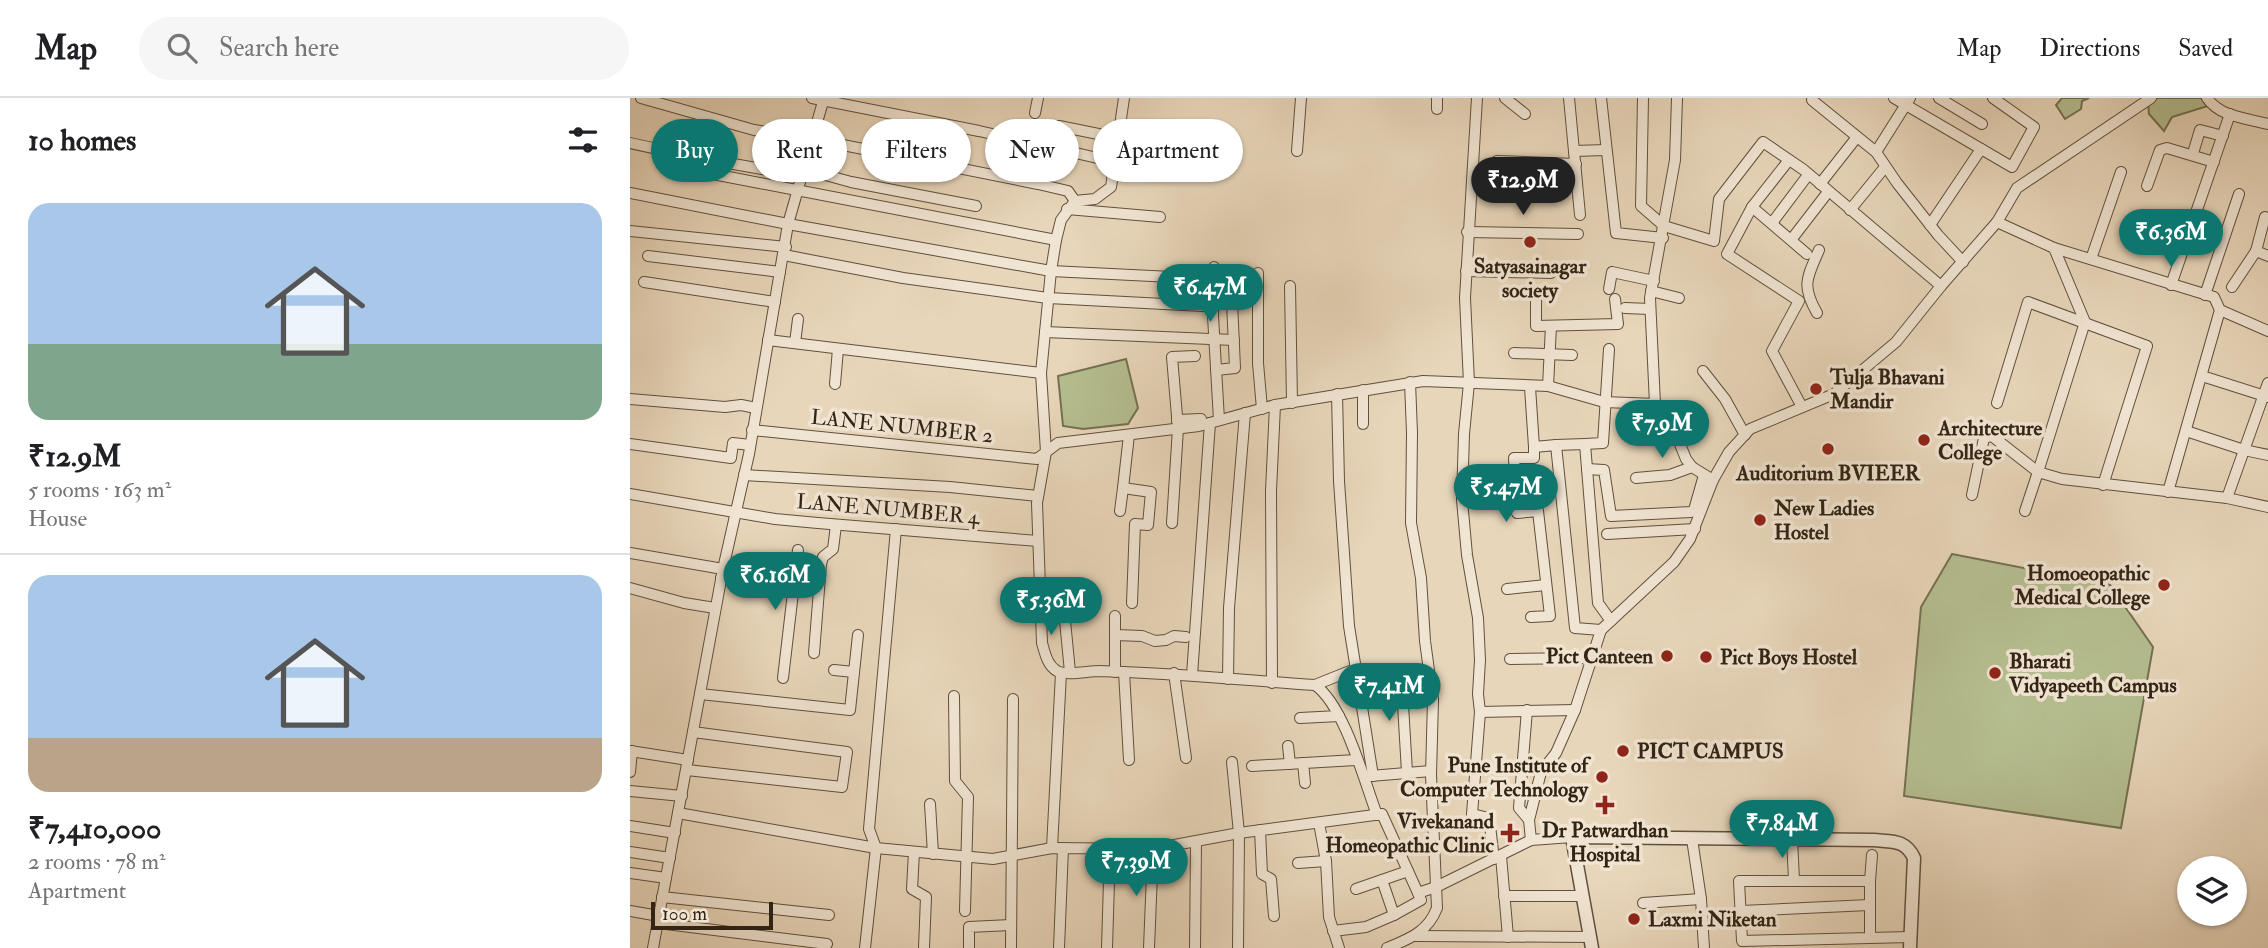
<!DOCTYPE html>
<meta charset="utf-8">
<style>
:root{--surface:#fff;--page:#f6f6f6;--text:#202124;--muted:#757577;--line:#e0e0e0;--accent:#0f766e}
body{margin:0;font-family:"IM FELL Double Pica",serif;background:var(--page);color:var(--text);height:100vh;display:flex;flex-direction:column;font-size:26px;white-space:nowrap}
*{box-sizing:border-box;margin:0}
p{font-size:23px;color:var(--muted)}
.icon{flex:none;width:38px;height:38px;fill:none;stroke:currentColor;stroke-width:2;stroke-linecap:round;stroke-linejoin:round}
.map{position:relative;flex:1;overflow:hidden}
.panel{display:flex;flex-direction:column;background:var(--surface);width:630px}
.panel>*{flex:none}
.top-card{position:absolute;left:21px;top:21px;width:665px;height:63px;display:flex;gap:14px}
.tools{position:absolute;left:1547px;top:758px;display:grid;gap:14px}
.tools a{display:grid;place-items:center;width:70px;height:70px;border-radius:50%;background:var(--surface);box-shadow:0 2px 5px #0004;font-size:35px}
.scale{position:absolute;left:21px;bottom:18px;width:122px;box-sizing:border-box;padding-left:7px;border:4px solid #332413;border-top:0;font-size:19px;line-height:24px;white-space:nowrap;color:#332413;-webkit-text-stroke:5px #f0e4d2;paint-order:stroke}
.price{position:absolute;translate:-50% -60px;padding:0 16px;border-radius:24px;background:var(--accent);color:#fff;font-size:23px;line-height:46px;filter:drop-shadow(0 2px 4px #0008)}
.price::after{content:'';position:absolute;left:50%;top:42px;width:21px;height:16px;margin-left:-10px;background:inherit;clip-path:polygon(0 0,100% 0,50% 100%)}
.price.on{background:#222;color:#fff}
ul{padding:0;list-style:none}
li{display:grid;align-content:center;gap:14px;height:371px;padding:0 28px}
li+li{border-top:2px solid var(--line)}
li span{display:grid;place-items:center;height:217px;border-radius:21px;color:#555}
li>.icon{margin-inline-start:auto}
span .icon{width:126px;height:126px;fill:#fffc;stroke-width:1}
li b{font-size:30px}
h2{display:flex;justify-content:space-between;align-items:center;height:84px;padding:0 28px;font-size:30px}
.chip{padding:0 24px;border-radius:32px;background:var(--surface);box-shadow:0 2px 5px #0004;font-size:24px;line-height:63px}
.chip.on{background:var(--accent);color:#fff}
header{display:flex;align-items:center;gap:42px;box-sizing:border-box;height:98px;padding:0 35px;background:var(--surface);border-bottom:2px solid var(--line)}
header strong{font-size:33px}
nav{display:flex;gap:38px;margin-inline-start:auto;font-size:24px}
.search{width:490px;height:63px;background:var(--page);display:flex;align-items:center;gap:18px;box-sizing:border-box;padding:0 24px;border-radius:38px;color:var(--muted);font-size:26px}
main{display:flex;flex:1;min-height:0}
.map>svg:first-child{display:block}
.green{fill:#b5be90;stroke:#747152;stroke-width:2}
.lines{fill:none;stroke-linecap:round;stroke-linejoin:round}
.minor-casing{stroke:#60503d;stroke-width:12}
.tertiary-casing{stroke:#60503d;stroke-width:15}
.minor{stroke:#f0e4d2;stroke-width:10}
.tertiary{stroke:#f0e4d2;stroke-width:12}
.poi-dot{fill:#8f2418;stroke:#f0e4d2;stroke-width:2.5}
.labels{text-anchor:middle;stroke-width:7;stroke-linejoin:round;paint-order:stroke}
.poi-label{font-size:21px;font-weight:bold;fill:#332413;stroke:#f0e4d2;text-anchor:start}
.street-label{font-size:21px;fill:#332413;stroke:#f0e4d2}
</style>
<header>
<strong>Map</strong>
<div class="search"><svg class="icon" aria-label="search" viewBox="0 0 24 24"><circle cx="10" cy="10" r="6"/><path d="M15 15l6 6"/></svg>Search here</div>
<nav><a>Map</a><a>Directions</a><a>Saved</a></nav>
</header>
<main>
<section class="panel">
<h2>10 homes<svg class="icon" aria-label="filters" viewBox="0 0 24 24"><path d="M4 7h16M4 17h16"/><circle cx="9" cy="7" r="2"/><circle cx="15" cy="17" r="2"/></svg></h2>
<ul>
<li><span style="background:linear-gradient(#a9c7e8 65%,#7fa58c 0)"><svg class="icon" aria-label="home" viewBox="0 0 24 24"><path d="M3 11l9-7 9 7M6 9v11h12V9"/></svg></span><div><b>₹12.9M</b><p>5 rooms · 163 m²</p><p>House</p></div></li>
<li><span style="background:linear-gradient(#a9c7e8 75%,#b9a48a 0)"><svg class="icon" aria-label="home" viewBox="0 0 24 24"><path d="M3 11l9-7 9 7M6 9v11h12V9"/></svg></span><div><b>₹7,410,000</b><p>2 rooms · 78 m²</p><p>Apartment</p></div></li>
</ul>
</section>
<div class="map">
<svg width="1638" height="850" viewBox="0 0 1638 850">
<rect width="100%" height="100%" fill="#e8d6ba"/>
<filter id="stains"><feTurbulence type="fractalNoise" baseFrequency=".00286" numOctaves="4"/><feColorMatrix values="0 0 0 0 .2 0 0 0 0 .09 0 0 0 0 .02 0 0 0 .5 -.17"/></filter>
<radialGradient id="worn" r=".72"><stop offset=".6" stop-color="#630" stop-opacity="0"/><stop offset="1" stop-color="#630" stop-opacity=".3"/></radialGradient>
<g class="green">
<path d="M 1432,0 L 1459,0 L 1452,3 L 1451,11 L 1435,21 L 1426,7 Z"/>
<path d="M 1526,0 L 1576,0 L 1581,7 L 1542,19 L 1534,33 L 1519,16 L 1518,5 Z"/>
<path d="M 496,261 L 508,310 L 498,326 L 453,331 L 433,328 L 428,278 Z"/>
<path d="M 1322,456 L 1480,487 L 1523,549 L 1491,730 L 1274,698 L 1291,509 Z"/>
</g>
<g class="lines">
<defs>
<g id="minor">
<path d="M 11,0 L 124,32 L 183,41 L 408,86 L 438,93 L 445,103"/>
<path d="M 182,0 L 349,33 L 485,64"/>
<path d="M 194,0 L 158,126 L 421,173 L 562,180"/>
<path d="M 494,0 L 481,89 L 465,101 L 445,103 L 431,122 L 426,142 L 421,173 L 411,275 L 416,354 L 407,405 L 412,545 C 415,555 417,567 427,573 C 437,578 458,573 469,573 C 541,575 613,582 685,587 C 714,607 734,682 747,717"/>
<path d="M 847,0 L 835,200 L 839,285 L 834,336 L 832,402 L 837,457 L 848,520 L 850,562 L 848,596 L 850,614 L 842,716 L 859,720 L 864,761"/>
<path d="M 875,0 L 895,16"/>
<path d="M 939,0 L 950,117"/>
<path d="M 971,0 L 986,135 L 1033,140"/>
<path d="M 1013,0 L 1011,108 L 1034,128 L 1084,143 L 1089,101 L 1133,44 L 1174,72 L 1311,188"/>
<path d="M 1047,0 L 1045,62 L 1020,200 L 1025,306 L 1043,329 L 1056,361 L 1062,369 L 1083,382"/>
<path d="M 1264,0 L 1382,69 L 1404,29 L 1363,0"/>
<path d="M 1309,0 L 1352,26"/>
<path d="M 1577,0 C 1590,19 1616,20 1638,26"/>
<path d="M 1182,2 L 1246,54 L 1267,85 L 1308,137 L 1333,164"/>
<path d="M 807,11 L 807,0"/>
<path d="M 405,15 L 408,0"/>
<path d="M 429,28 L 488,40"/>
<path d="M 0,45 L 64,59 L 172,78"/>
<path d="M 1564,52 L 1570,32 L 1593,38"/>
<path d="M 667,53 L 671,0"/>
<path d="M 944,53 L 976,52"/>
<path d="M 1246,54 L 1280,0"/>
<path d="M 1159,62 L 1122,109 L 1097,156 L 1169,203 L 1142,253 L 1172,309"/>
<path d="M 867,63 L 946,66"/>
<path d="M 174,71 L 221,84 L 346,108"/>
<path d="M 83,76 L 426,142"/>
<path d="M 1190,86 L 1227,39"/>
<path d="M 1517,88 L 1530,52 L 1537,50 L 1584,64"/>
<path d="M 0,95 L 158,126 L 119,356 L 93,471"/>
<path d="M 1122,109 L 1177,156"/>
<path d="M 437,111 L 530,119"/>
<path d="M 1220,112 L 1255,69"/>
<path d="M 1635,119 L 1626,153 L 1638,158"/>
<path d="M 1367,124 L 1424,150 L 1455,224 L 1408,374 L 1432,381 L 1597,400"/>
<path d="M 1142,125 L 1178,77"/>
<path d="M 1300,127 L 1351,51"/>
<path d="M 0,133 L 156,149"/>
<path d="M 837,134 L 948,136"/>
<path d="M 1161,142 L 1198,94"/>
<path d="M 1424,150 L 1584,199 L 1590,212 L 1638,233"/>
<path d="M 154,157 L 273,180 L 418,200 L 573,208"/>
<path d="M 18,158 L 150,174"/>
<path d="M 1461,161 L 1491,74"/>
<path d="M 584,169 L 583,218 L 589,322"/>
<path d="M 836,173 L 921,175"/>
<path d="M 628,175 L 628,265 L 632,311"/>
<path d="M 14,184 L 145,204"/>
<path d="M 1541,187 L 1600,16"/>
<path d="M 660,188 L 662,305"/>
<path d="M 1602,189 L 1626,153"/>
<path d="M 979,191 L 982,174 L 1024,183"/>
<path d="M 1021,193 L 1049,200"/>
<path d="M 1575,197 L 1609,96"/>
<path d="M 906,203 L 906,228 L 988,226 L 985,201"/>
<path d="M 995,210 L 1020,211"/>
<path d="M 1187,215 C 1171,187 1177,180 1189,152"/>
<path d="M 415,234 L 604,242"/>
<path d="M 138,242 L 411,275"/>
<path d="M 165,245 L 168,221"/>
<path d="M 884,255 L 942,257"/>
<path d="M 586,272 L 605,270 L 602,204"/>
<path d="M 1073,273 L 1095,301 L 1115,337"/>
<path d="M 1572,278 L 1638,299"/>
<path d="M 1638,285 L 1597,400 L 1638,409"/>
<path d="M 205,286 L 208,251"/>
<path d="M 918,288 L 921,228"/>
<path d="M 900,289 L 904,349 L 926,347 L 945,530 L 971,532"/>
<path d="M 707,296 L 709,383 L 719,528 L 743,678"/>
<path d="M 0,301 L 95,309 L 111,307 L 126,310"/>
<path d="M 1367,305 L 1398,204 L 1517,248 L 1473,387"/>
<path d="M 547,322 L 571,321"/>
<path d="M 733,326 L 733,292"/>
<path d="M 122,332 L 407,361 L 428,345 L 569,328 L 645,307 L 793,283 L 918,288 L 974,304 L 1025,306"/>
<path d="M 1556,333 L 1614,352 L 1638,357"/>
<path d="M 499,337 L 493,390 L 521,394 L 518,427 L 505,426 L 502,505"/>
<path d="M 0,346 L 101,360 L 103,345 L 120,347"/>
<path d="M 955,346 L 973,345 L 979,251"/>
<path d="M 926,347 L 955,346 L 968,505 L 981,523"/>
<path d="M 957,371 L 974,372 L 981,418 L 1061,414 L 1064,412 L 1074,377"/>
<path d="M 114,377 L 320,389 L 408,398"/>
<path d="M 1006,380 L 1040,377 L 1062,369"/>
<path d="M 1538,394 L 1590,212"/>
<path d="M 0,396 L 145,421 L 188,425 L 408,443"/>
<path d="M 1342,397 L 1354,340 L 1362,338 L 1408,374 L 1395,413"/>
<path d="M 490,413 L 493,390"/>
<path d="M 542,425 L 548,330 L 542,259 L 565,258"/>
<path d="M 977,436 L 1065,431"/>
<path d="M 0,455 L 93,471 L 23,850"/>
<path d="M 91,480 L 164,491"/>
<path d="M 0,490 L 54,505 L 85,510"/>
<path d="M 877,491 L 916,487"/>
<path d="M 433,502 L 440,574"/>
<path d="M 485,518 L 485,574"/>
<path d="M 901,519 L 920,518 L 908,413 L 887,415 L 884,360 L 904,360 L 904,349"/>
<path d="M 485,537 L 512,538 L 525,543 L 536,542 L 544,538 L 556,539"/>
<path d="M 184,555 L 191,466 L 193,459 L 203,451 L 206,427"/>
<path d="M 880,561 L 963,560"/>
<path d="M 204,572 L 224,574"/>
<path d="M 771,573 L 777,674"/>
<path d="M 494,574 L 499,662"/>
<path d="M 544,575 L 556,660"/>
<path d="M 562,577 L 580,325"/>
<path d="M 153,580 L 168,452"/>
<path d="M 598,581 L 599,510 L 615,315"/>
<path d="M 642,585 L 641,393 L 645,307"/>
<path d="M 685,587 L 725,571"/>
<path d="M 70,596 L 220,612 L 228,537"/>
<path d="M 324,598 L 325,683 L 338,699 L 335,813"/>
<path d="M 773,602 L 803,602"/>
<path d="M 897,612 L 889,710 L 899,722"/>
<path d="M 850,614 L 945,612"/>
<path d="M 670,620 L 709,618"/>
<path d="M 658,648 L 660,666"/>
<path d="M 0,653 L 58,662"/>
<path d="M 602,664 L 609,735 L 608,850"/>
<path d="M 673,665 L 675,685"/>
<path d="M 622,668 L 726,662"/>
<path d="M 57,672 L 212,689 L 217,654 L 63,634"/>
<path d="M 0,674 L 2,653"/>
<path d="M 740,678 L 801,673"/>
<path d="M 0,693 L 52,698"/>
<path d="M 300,706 L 303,756"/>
<path d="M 48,715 L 246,750 L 363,761 L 422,750 L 523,751 L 609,735 L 752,716 L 788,795 L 806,789 L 901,742 L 942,739"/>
<path d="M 689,725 L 696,763 L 699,819 L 709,850"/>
<path d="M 0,728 L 45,735"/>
<path d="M 630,732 L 632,776 L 641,781 L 644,818"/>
<path d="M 1062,741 L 1071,801 L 1074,850"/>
<path d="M 1162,741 L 1164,782"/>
<path d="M 901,742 L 899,722 L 911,674 L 926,655 L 945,612 L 971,532 L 1044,464 L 1060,441 L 1083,382 L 1099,354 L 1120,331 L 1204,296 L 1266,244 L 1311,188 L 1367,124 L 1387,90 L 1521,0"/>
<path d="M 422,750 L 431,575"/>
<path d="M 0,754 L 40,760"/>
<path d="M 284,754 L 282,791 L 296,799 L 294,850"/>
<path d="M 871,758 L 878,839"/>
<path d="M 668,765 L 696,763"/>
<path d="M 0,775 L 36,780"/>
<path d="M 752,782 L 764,817 L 791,802 L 788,795"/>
<path d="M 1240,783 L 1242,757"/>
<path d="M 726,791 L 778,773"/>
<path d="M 874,798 L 952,798"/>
<path d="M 32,799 L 199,817"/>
<path d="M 1013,805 L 1071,801"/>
<path d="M 0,813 L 29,818"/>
<path d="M 1111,813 L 1239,807"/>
<path d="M 28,825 L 197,846"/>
<path d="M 703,833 L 736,829 L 764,817"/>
<path d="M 786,838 L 959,839"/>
<path d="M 1240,840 L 1240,783 L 1109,783 L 1112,843 L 1280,839"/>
<path d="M 235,850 L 246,750 L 239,731 L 266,431"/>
<path d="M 339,850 L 339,829 L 381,827"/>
<path d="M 381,850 L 383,601"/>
<path d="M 429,850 L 433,750"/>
<path d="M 477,850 L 480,750"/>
<path d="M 519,850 L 523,751"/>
<path d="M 565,850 L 566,744"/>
<path d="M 757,850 C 779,841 798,834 807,810 L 801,677 L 803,602 L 795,543 L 791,480 L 781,425 L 782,335 L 780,284"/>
</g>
<path id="tertiary" d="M 962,850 L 942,739 L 1243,742 C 1262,744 1275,741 1284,760 L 1280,850"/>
</defs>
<use href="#minor" class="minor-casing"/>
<use href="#tertiary" class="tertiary-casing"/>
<use href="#minor" class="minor"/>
<use href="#tertiary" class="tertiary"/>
</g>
<g class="poi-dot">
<circle cx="900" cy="144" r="7"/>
<circle cx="1186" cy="291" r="7"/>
<circle cx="1294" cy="342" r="7"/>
<circle cx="1198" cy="351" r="7"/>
<circle cx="1130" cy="422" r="7"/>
<circle cx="1534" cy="487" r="7"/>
<circle cx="1037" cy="558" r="7"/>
<circle cx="1076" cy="559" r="7"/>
<circle cx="1365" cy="575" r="7"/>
<circle cx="993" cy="653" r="7"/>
<circle cx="972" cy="679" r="7"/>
<path d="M971.5 696.5h7v7h7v7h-7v7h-7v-7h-7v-7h7z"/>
<path d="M876.5 724.5h7v7h7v7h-7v7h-7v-7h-7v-7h7z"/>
<circle cx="1004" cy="821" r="7"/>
</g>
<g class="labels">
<g class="poi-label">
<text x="900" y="175" text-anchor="middle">Satyasainagar<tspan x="900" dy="24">society</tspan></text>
<text x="1200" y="286">Tulja Bhavani<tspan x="1200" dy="24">Mandir</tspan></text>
<text x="1308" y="337">Architecture<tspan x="1308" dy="24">College</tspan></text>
<text x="1198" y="382" text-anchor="middle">Auditorium BVIEER</text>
<text x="1144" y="417">New Ladies<tspan x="1144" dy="24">Hostel</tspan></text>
<text x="1520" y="482" text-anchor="end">Homoeopathic<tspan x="1520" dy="24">Medical College</tspan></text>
<text x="1023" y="565" text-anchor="end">Pict Canteen</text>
<text x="1090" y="566">Pict Boys Hostel</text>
<text x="1379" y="570">Bharati<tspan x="1379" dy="24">Vidyapeeth Campus</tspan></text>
<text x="1007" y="660">PICT CAMPUS</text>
<text x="958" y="674" text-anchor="end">Pune Institute of<tspan x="958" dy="24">Computer Technology</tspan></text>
<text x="864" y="730" text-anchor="end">Vivekanand<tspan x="864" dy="24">Homeopathic Clinic</tspan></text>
<text x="975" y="739" text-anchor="middle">Dr Patwardhan<tspan x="975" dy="24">Hospital</tspan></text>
<text x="1018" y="828">Laxmi Niketan</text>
</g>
<g class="street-label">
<text transform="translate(272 328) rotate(6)" y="7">LANE NUMBER 2</text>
<text transform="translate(258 411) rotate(5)" y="7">LANE NUMBER 4</text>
</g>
</g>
<rect width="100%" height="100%" filter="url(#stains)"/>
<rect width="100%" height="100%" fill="url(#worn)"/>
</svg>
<div class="tools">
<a><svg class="icon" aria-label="layers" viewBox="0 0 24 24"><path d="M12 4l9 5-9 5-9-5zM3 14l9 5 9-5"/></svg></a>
</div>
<div class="scale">100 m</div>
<b class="price on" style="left:893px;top:119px">₹12.9M</b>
<b class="price" style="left:1541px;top:171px">₹6.36M</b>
<b class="price" style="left:580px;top:226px">₹6.47M</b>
<b class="price" style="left:1032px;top:362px">₹7.9M</b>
<b class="price" style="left:876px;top:426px">₹5.47M</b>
<b class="price" style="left:145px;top:514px">₹6.16M</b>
<b class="price" style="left:421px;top:539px">₹5.36M</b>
<b class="price" style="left:759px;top:625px">₹7.41M</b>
<b class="price" style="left:1152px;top:762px">₹7.84M</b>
<b class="price" style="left:506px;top:800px">₹7.39M</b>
<div class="top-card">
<a class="chip on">Buy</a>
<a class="chip">Rent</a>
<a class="chip">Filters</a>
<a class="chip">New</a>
<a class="chip">Apartment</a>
</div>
</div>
</main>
